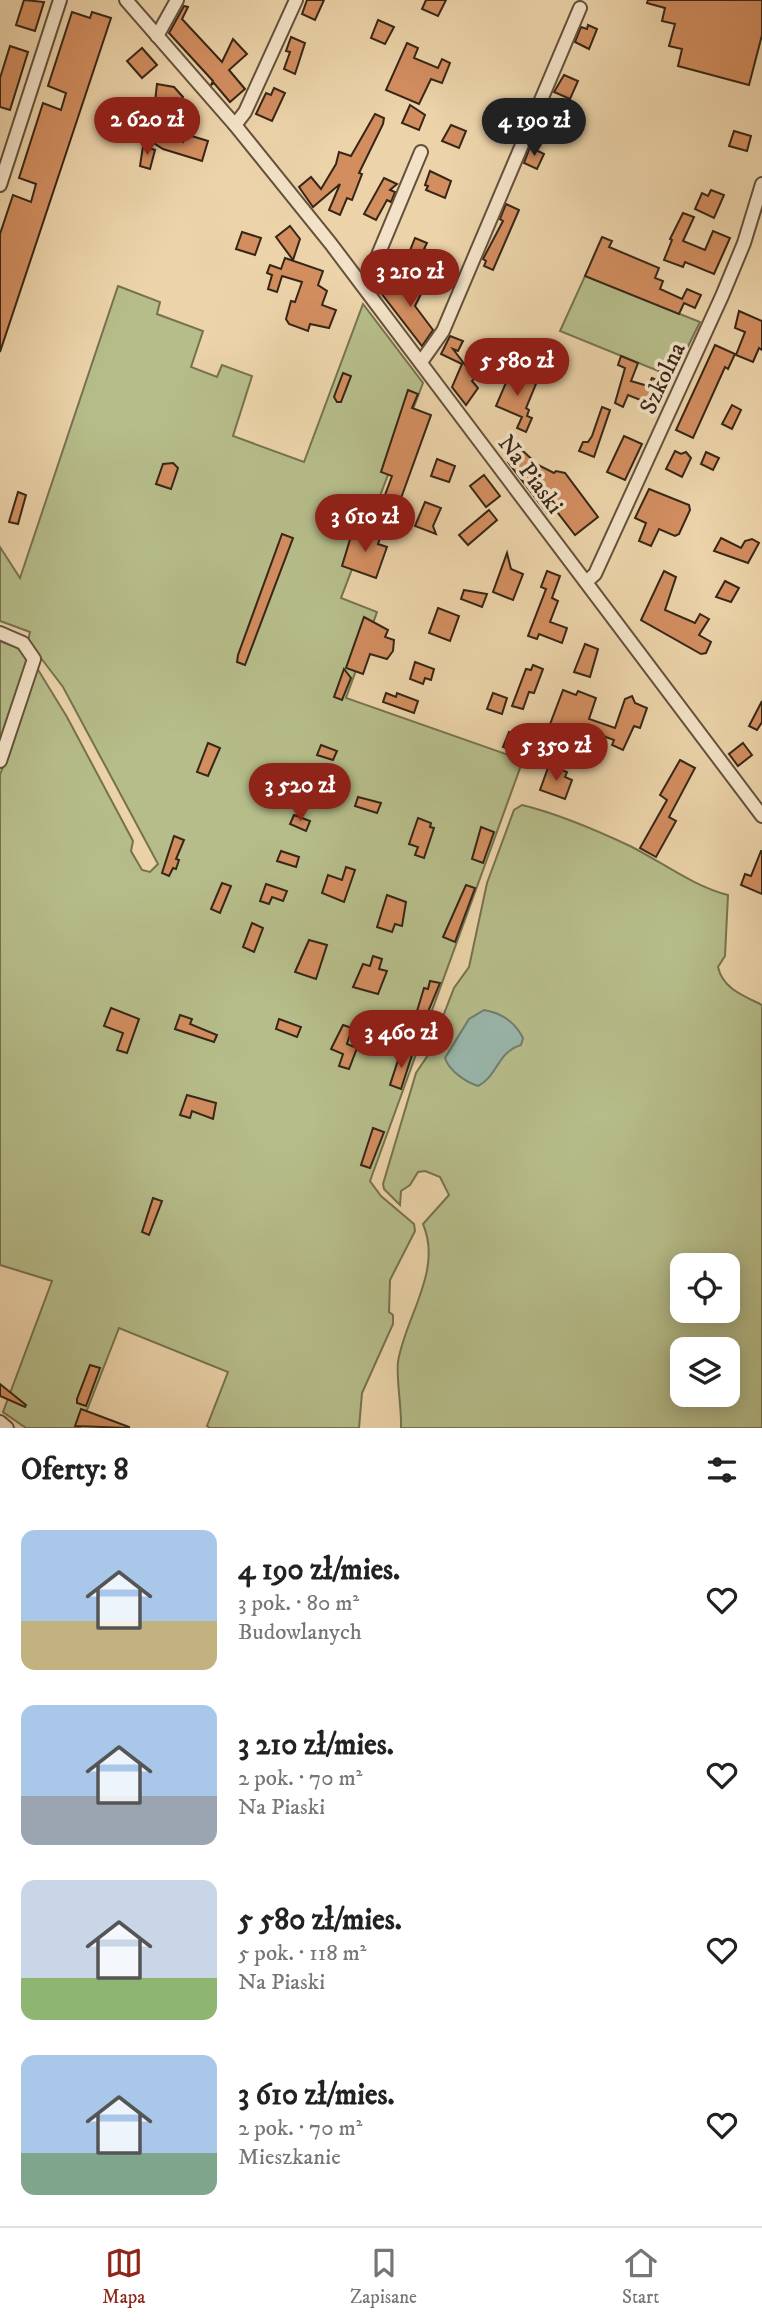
<!DOCTYPE html>
<html lang="pl">
<meta charset="utf-8">
<style>
:root{--surface:#fff;--page:#f6f6f6;--text:#222;--muted:#767676;--line:#e0e0e0;--accent:#8f2418}
body{margin:0;font-family:"IM FELL DW Pica",serif;background:var(--page);color:var(--text);height:100vh;display:flex;flex-direction:column;font-size:26px;white-space:nowrap}
*{box-sizing:border-box;margin:0}
p{font-size:23px;color:var(--muted)}
.icon{flex:none;width:38px;height:38px;fill:none;stroke:currentColor;stroke-width:2;stroke-linecap:round;stroke-linejoin:round}
.map{position:relative;height:1428px;overflow:hidden}
.sheet{display:flex;flex-direction:column;background:var(--surface);flex:1}
.sheet>*{flex:none}
.controls{position:absolute;left:670px;top:1253px;display:grid;gap:14px}
.controls a{display:grid;place-items:center;width:70px;height:70px;border-radius:14px;background:var(--surface);box-shadow:0 4px 18px #0003;font-size:35px}
.price{position:absolute;translate:-50% -60px;padding:0 16px;border-radius:24px;background:var(--accent);color:#fff;font-size:23px;line-height:46px;filter:drop-shadow(0 2px 4px #0008)}
.price::after{content:'';position:absolute;left:50%;top:42px;width:21px;height:16px;margin-left:-10px;background:inherit;clip-path:polygon(0 0,100% 0,50% 100%)}
.price.selected{background:#222;color:#fff}
ul{padding:0;list-style:none}
li{display:flex;align-items:center;gap:21px;height:175px;padding:0 21px}
li span{display:grid;place-items:center;flex:none;width:196px;height:140px;border-radius:14px;color:#555}
li>.icon{margin-inline-start:auto}
span .icon{width:84px;height:84px;fill:#fffc;stroke-width:1}
li b{font-size:30px}
h2{display:flex;justify-content:space-between;align-items:center;height:84px;padding:0 21px;font-size:30px}
.dock{display:flex;justify-content:space-around;align-items:center;height:98px;border-top:2px solid var(--line);background:var(--surface);font-size:19px;color:var(--muted)}
.dock a{display:grid;justify-items:center;gap:4px}
.dock .selected{color:var(--accent)}
.map>svg:first-child{display:block}
.green{fill:#b6bd8a;stroke:#767250;stroke-width:2;fill-rule:evenodd}
.water{fill:#99b7ac;stroke:#717d70;stroke-width:2}
.building{fill:#d38e60;stroke:#362617;stroke-width:2}
.lines{fill:none;stroke-linecap:round;stroke-linejoin:round}
.minor-casing{stroke:#64513c;stroke-width:16}
.minor{stroke:#f3e2c7;stroke-width:12}
.labels{text-anchor:middle;stroke-width:7;stroke-linejoin:round;paint-order:stroke}
.street-label{font-size:24px;fill:#362617;stroke:#f3e2c7}
</style>
<div class="map">
<svg width="762" height="1428" viewBox="0 0 762 1428">
<rect width="100%" height="100%" fill="#ecd3a9"/>
<filter id="stains"><feTurbulence type="fractalNoise" baseFrequency=".00286" numOctaves="4"/><feColorMatrix values="0 0 0 0 .2 0 0 0 0 .09 0 0 0 0 .02 0 0 0 .5 -.17"/></filter>
<radialGradient id="worn" r=".72"><stop offset=".6" stop-color="#630" stop-opacity="0"/><stop offset="1" stop-color="#630" stop-opacity=".3"/></radialGradient>
<g class="green">
<path d="M 585,276 L 700,322 L 673,377 L 560,331 Z"/>
<path d="M 118,286 L 160,302 L 157,314 L 203,331 L 191,367 L 217,377 L 222,365 L 252,376 L 233,436 L 304,462 L 363,304 L 423,383 L 341,598 L 377,612 L 346,698 L 523,760 L 370,1181 L 381,1196 L 414,1224 L 415,1231 L 390,1280 L 389,1312 L 393,1315 L 393,1324 L 362,1393 L 359,1428 L 210,1428 L 207,1426 L 228,1372 L 119,1328 L 80,1428 L 26,1428 L 3,1412 L 52,1281 L 0,1265 L 0,775 L 37,668 L 67,717 L 133,841 L 131,851 L 142,870 L 150,872 L 158,864 L 63,687 L 28,641 L 30,632 L 0,621 L 0,547 L 20,578 Z"/>
<path d="M 0,641 L 18,648 L 29,660 L 0,751 Z"/>
<path d="M 522,805 C 559,814 596,830 630,846 C 662,862 693,886 728,895 L 725,956 L 718,967 C 723,989 744,996 762,1005 L 762,1428 L 401,1428 C 402,1409 396,1379 398,1362 C 405,1317 443,1271 423,1224 L 449,1195 L 440,1177 L 425,1171 L 418,1172 L 410,1185 L 401,1191 L 400,1205 L 384,1189 L 383,1184 L 416,1073 L 428,1055 L 454,988 L 469,967 L 487,883 L 514,810 ZM 682,1265 L 728,1265 L 728,1311 L 682,1311 ZM 682,1349 L 728,1349 L 728,1395 L 682,1395 Z"/>
</g>
<path class="water" d="M 484,1010 C 502,1013 515,1022 523,1038 L 521,1045 C 497,1052 498,1076 478,1086 C 466,1082 449,1071 445,1058 L 469,1019 Z"/>
<g class="building">
<path d="M 24,0 L 44,2 L 35,31 L 16,25 Z"/>
<path d="M 307,0 L 324,0 L 315,20 L 302,14 Z"/>
<path d="M 426,0 L 446,0 L 438,16 L 422,9 Z"/>
<path d="M 648,0 L 762,0 L 762,35 L 749,85 L 678,66 L 682,49 L 669,46 L 675,24 L 662,21 L 665,8 L 647,3 Z"/>
<path d="M 184,6 L 188,7 L 182,19 L 222,62 L 233,39 L 247,54 L 229,70 L 245,89 L 230,102 L 214,83 L 211,85 L 213,81 L 169,33 Z"/>
<path d="M 72,12 L 90,18 L 92,12 L 111,18 L 0,352 L 0,234 L 13,195 L 31,202 L 36,184 L 19,178 L 43,103 L 61,110 L 66,93 L 48,86 Z"/>
<path d="M 378,20 L 394,27 L 385,44 L 371,38 Z"/>
<path d="M 588,25 L 597,29 L 589,49 L 575,42 L 581,27 L 587,29 Z"/>
<path d="M 291,37 L 305,43 L 295,74 L 284,69 L 290,52 L 286,51 Z"/>
<path d="M 407,43 L 418,48 L 414,58 L 438,68 L 442,59 L 450,63 L 442,83 L 431,79 L 419,104 L 386,90 Z"/>
<path d="M 10,46 L 28,52 L 10,110 L 0,107 L 0,78 Z"/>
<path d="M 142,48 L 157,65 L 142,78 L 127,61 Z"/>
<path d="M 564,75 L 578,81 L 570,99 L 554,92 Z"/>
<path d="M 157,84 L 174,87 L 183,97 L 176,109 L 155,102 Z"/>
<path d="M 274,88 L 285,93 L 272,121 L 256,114 L 266,93 L 271,95 Z"/>
<path d="M 410,105 L 425,115 L 419,130 L 402,123 Z"/>
<path d="M 375,114 L 384,118 L 383,124 L 359,173 L 362,174 L 352,200 L 347,198 L 340,215 L 329,210 L 340,184 L 313,207 L 299,187 L 311,177 L 321,189 L 336,164 L 339,152 L 351,156 Z"/>
<path d="M 451,125 L 466,131 L 459,148 L 442,141 Z"/>
<path d="M 159,127 L 183,142 L 185,134 L 208,141 L 202,161 L 163,149 L 152,142 Z"/>
<path d="M 734,131 L 751,136 L 747,151 L 729,146 Z"/>
<path d="M 143,146 L 155,150 L 150,169 L 140,166 Z"/>
<path d="M 530,147 L 544,154 L 537,169 L 524,163 Z"/>
<path d="M 430,171 L 451,181 L 445,198 L 426,190 L 428,186 L 425,185 Z"/>
<path d="M 384,178 L 397,184 L 390,190 L 395,192 L 391,202 L 387,200 L 376,220 L 364,214 Z"/>
<path d="M 711,190 L 724,195 L 714,218 L 695,209 L 702,193 L 708,196 Z"/>
<path d="M 506,204 L 519,210 L 493,270 L 484,266 L 486,261 L 483,259 L 503,221 L 500,219 Z"/>
<path d="M 683,213 L 694,217 L 683,241 L 705,250 L 713,231 L 730,238 L 714,274 L 685,262 L 683,267 L 664,260 L 672,240 L 670,239 Z"/>
<path d="M 290,226 L 300,239 L 293,260 L 276,237 Z"/>
<path d="M 242,232 L 261,238 L 255,255 L 236,249 Z"/>
<path d="M 602,237 L 612,241 L 609,247 L 659,268 L 655,278 L 663,281 L 660,289 L 682,299 L 687,289 L 701,295 L 695,308 L 684,303 L 679,314 L 585,276 Z"/>
<path d="M 415,238 L 427,243 L 424,249 L 431,252 L 421,276 L 403,268 Z"/>
<path d="M 285,258 L 323,271 L 318,285 L 327,291 L 322,305 L 336,310 L 329,328 L 310,324 L 308,331 L 289,324 L 286,319 L 291,301 L 295,302 L 302,282 L 282,276 L 277,292 L 268,289 L 272,275 L 267,273 L 270,265 L 281,269 Z"/>
<path d="M 416,277 L 427,282 L 415,306 L 433,330 L 422,346 L 381,293 L 396,282 L 406,297 Z"/>
<path d="M 739,311 L 762,321 L 762,350 L 759,348 L 753,362 L 736,355 L 745,332 L 735,328 Z"/>
<path d="M 450,336 L 463,341 L 458,351 L 453,349 L 475,378 L 472,381 L 478,388 L 466,405 L 452,387 L 462,364 L 441,354 Z"/>
<path d="M 715,345 L 735,354 L 728,369 L 725,367 L 693,438 L 676,430 Z"/>
<path d="M 621,356 L 638,363 L 631,381 L 648,386 L 652,378 L 668,384 L 658,407 L 628,395 L 623,407 L 615,403 L 625,368 L 618,365 Z"/>
<path d="M 511,371 L 536,384 L 526,408 L 529,410 L 527,416 L 532,418 L 526,432 L 517,428 L 522,417 L 496,406 Z"/>
<path d="M 343,373 L 351,376 L 341,402 L 337,402 L 334,397 Z"/>
<path d="M 408,390 L 418,394 L 412,408 L 431,415 L 400,501 L 385,495 L 392,476 L 381,472 Z"/>
<path d="M 732,405 L 741,410 L 732,429 L 722,424 Z"/>
<path d="M 602,407 L 610,410 L 594,457 L 579,451 L 583,442 L 588,442 L 592,436 Z"/>
<path d="M 624,436 L 642,444 L 625,480 L 607,472 Z"/>
<path d="M 523,451 L 538,465 L 554,473 L 556,471 L 565,473 L 598,517 L 575,535 L 554,508 L 547,513 L 508,462 Z"/>
<path d="M 675,451 L 681,454 L 686,452 L 691,458 L 682,477 L 666,469 Z"/>
<path d="M 706,452 L 719,458 L 713,470 L 701,464 Z"/>
<path d="M 437,459 L 455,466 L 449,482 L 431,476 Z"/>
<path d="M 173,463 L 178,468 L 171,489 L 156,484 L 163,464 Z"/>
<path d="M 484,475 L 500,496 L 486,507 L 470,486 Z"/>
<path d="M 649,489 L 689,505 L 690,510 L 679,534 L 675,536 L 659,529 L 651,546 L 639,541 L 646,523 L 635,518 Z"/>
<path d="M 18,492 L 26,495 L 18,524 L 9,522 Z"/>
<path d="M 425,502 L 441,508 L 433,526 L 436,534 L 415,526 Z"/>
<path d="M 489,510 L 497,520 L 468,545 L 459,535 Z"/>
<path d="M 358,530 L 380,538 L 378,544 L 387,547 L 376,578 L 342,566 L 352,533 L 357,534 Z"/>
<path d="M 282,534 L 293,538 L 245,665 L 237,662 L 238,655 Z"/>
<path d="M 721,538 L 741,548 L 745,541 L 752,539 L 759,543 L 748,563 L 714,551 Z"/>
<path d="M 507,553 L 511,569 L 523,574 L 513,600 L 493,592 Z"/>
<path d="M 547,571 L 560,576 L 552,598 L 558,601 L 550,622 L 567,628 L 562,643 L 539,634 L 537,639 L 528,636 L 546,589 L 541,587 Z"/>
<path d="M 664,571 L 676,577 L 665,610 L 695,623 L 700,614 L 709,619 L 699,635 L 711,642 L 706,653 L 701,654 L 641,620 Z"/>
<path d="M 725,581 L 739,588 L 731,602 L 716,597 Z"/>
<path d="M 464,590 L 487,594 L 482,607 L 461,599 Z"/>
<path d="M 438,608 L 459,616 L 450,641 L 429,633 Z"/>
<path d="M 364,617 L 388,630 L 385,637 L 394,640 L 393,651 L 387,659 L 370,654 L 363,674 L 346,668 Z"/>
<path d="M 585,644 L 598,649 L 590,677 L 574,672 Z"/>
<path d="M 415,662 L 434,669 L 431,680 L 425,678 L 423,684 L 410,679 Z"/>
<path d="M 533,665 L 543,669 L 534,693 L 529,692 L 523,709 L 512,706 L 526,669 L 531,670 Z"/>
<path d="M 344,669 L 351,678 L 342,700 L 334,697 Z"/>
<path d="M 563,690 L 576,695 L 578,691 L 596,698 L 589,719 L 615,728 L 625,699 L 632,696 L 635,703 L 647,708 L 640,728 L 634,726 L 623,750 L 612,745 L 614,740 L 585,729 L 577,752 L 558,745 L 560,740 L 546,735 Z"/>
<path d="M 386,693 L 396,697 L 397,693 L 418,701 L 414,713 L 383,702 Z"/>
<path d="M 493,693 L 507,698 L 502,714 L 487,709 Z"/>
<path d="M 762,701 L 762,722 L 757,730 L 749,726 Z"/>
<path d="M 509,732 L 523,738 L 518,752 L 503,747 Z"/>
<path d="M 208,743 L 220,748 L 208,776 L 197,772 Z"/>
<path d="M 743,743 L 752,755 L 738,766 L 729,754 Z"/>
<path d="M 321,745 L 337,751 L 333,760 L 317,755 Z"/>
<path d="M 680,760 L 695,768 L 669,817 L 676,821 L 656,857 L 640,848 L 667,800 L 660,795 Z"/>
<path d="M 549,765 L 567,772 L 565,777 L 572,780 L 565,799 L 540,790 Z"/>
<path d="M 358,797 L 381,803 L 377,813 L 355,806 Z"/>
<path d="M 294,815 L 310,821 L 306,831 L 290,824 Z"/>
<path d="M 418,818 L 431,823 L 430,827 L 434,828 L 424,858 L 415,855 L 418,847 L 409,844 Z"/>
<path d="M 481,827 L 494,832 L 483,863 L 472,859 Z"/>
<path d="M 174,836 L 184,840 L 176,859 L 179,860 L 176,869 L 173,868 L 169,876 L 162,873 Z"/>
<path d="M 281,851 L 299,857 L 296,867 L 277,861 Z"/>
<path d="M 761,851 L 762,851 L 762,894 L 741,885 L 745,874 L 751,876 Z"/>
<path d="M 346,867 L 355,870 L 344,902 L 322,893 L 328,875 L 342,880 Z"/>
<path d="M 222,883 L 231,886 L 220,913 L 211,909 Z"/>
<path d="M 266,884 L 287,891 L 283,901 L 272,897 L 269,904 L 260,901 Z"/>
<path d="M 466,885 L 475,888 L 455,942 L 443,937 Z"/>
<path d="M 387,895 L 406,902 L 402,926 L 395,924 L 392,932 L 377,927 Z"/>
<path d="M 252,923 L 263,928 L 254,952 L 243,947 Z"/>
<path d="M 309,940 L 327,945 L 316,979 L 295,972 Z"/>
<path d="M 373,956 L 382,959 L 379,969 L 387,971 L 378,994 L 353,987 L 363,964 L 370,966 Z"/>
<path d="M 430,981 L 440,983 L 423,1024 L 414,1021 L 424,988 L 428,989 Z"/>
<path d="M 111,1008 L 139,1019 L 127,1053 L 117,1050 L 123,1033 L 104,1026 Z"/>
<path d="M 180,1015 L 192,1019 L 190,1024 L 217,1035 L 214,1042 L 175,1029 Z"/>
<path d="M 279,1019 L 301,1027 L 297,1037 L 276,1029 Z"/>
<path d="M 343,1025 L 352,1028 L 347,1044 L 357,1048 L 349,1069 L 339,1066 L 343,1054 L 331,1049 Z"/>
<path d="M 401,1051 L 412,1055 L 401,1089 L 390,1085 Z"/>
<path d="M 187,1095 L 216,1103 L 213,1119 L 192,1111 L 190,1118 L 180,1115 Z"/>
<path d="M 373,1128 L 384,1132 L 370,1168 L 361,1165 Z"/>
<path d="M 153,1198 L 162,1201 L 149,1235 L 142,1232 Z"/>
<path d="M 90,1365 L 100,1368 L 86,1406 L 77,1403 L 77,1399 Z"/>
<path d="M 0,1384 L 26,1405 L 25,1407 L 0,1396 Z"/>
<path d="M 81,1409 L 129,1427 L 129,1428 L 75,1426 Z"/>
</g>
<g class="lines">
<defs>
<g id="minor">
<path d="M 126,0 L 235,125 L 331,244 L 762,816"/>
<path d="M 157,36 L 177,0"/>
<path d="M 235,125 L 245,112 L 296,0"/>
<path d="M 0,185 L 60,0"/>
<path d="M 362,284 L 373,267 L 421,152"/>
<path d="M 421,362 L 443,331 L 580,8"/>
<path d="M 586,582 L 595,574 L 722,296 L 744,243 L 762,184"/>
<path d="M 0,633 L 23,643 L 34,659 L 0,761"/>
<path d="M 0,1422 L 7,1428"/>
</g>
</defs>
<use href="#minor" class="minor-casing"/>
<use href="#minor" class="minor"/>
</g>
<g class="labels">
<g class="street-label">
<text transform="translate(662 378) rotate(-65)" y="8">Szkolna</text>
<text transform="translate(531 474) rotate(53)" y="8">Na Piaski</text>
</g>
</g>
<rect width="100%" height="100%" filter="url(#stains)"/>
<rect width="100%" height="100%" fill="url(#worn)"/>
</svg>
<div class="controls">
<a><svg class="icon" aria-label="locate" viewBox="0 0 24 24"><circle cx="12" cy="12" r="6"/><path d="M12 2v4M12 18v4M2 12h4M18 12h4"/></svg></a>
<a><svg class="icon" aria-label="layers" viewBox="0 0 24 24"><path d="M12 4l9 5-9 5-9-5zM3 14l9 5 9-5"/></svg></a>
</div>
<b class="price" style="left:147px;top:157px">2 620 zł</b>
<b class="price selected" style="left:534px;top:158px">4 190 zł</b>
<b class="price" style="left:410px;top:309px">3 210 zł</b>
<b class="price" style="left:517px;top:398px">5 580 zł</b>
<b class="price" style="left:365px;top:554px">3 610 zł</b>
<b class="price" style="left:556px;top:783px">5 350 zł</b>
<b class="price" style="left:300px;top:823px">3 520 zł</b>
<b class="price" style="left:401px;top:1070px">3 460 zł</b>
</div>
<section class="sheet">
<h2>Oferty: 8<svg class="icon" aria-label="filters" viewBox="0 0 24 24"><path d="M4 7h16M4 17h16"/><circle cx="9" cy="7" r="2"/><circle cx="15" cy="17" r="2"/></svg></h2>
<ul>
<li><span style="background:linear-gradient(#a9c7e8 65%,#c2b280 0)"><svg class="icon" aria-label="home" viewBox="0 0 24 24"><path d="M3 11l9-7 9 7M6 9v11h12V9"/></svg></span><div><b>4 190 zł/mies.</b><p>3 pok. · 80 m²</p><p>Budowlanych</p></div><svg class="icon" aria-label="heart" viewBox="0 0 24 24"><path d="M12 20l-8-8c-3-5 5-10 8-4 3-6 11-1 8 4z"/></svg></li>
<li><span style="background:linear-gradient(#a9c7e8 65%,#9aa5b1 0)"><svg class="icon" aria-label="home" viewBox="0 0 24 24"><path d="M3 11l9-7 9 7M6 9v11h12V9"/></svg></span><div><b>3 210 zł/mies.</b><p>2 pok. · 70 m²</p><p>Na Piaski</p></div><svg class="icon" aria-label="heart" viewBox="0 0 24 24"><path d="M12 20l-8-8c-3-5 5-10 8-4 3-6 11-1 8 4z"/></svg></li>
<li><span style="background:linear-gradient(#c9d6e8 70%,#8fb573 0)"><svg class="icon" aria-label="home" viewBox="0 0 24 24"><path d="M3 11l9-7 9 7M6 9v11h12V9"/></svg></span><div><b>5 580 zł/mies.</b><p>5 pok. · 118 m²</p><p>Na Piaski</p></div><svg class="icon" aria-label="heart" viewBox="0 0 24 24"><path d="M12 20l-8-8c-3-5 5-10 8-4 3-6 11-1 8 4z"/></svg></li>
<li><span style="background:linear-gradient(#a9c7e8 70%,#7fa58c 0)"><svg class="icon" aria-label="home" viewBox="0 0 24 24"><path d="M3 11l9-7 9 7M6 9v11h12V9"/></svg></span><div><b>3 610 zł/mies.</b><p>2 pok. · 70 m²</p><p>Mieszkanie</p></div><svg class="icon" aria-label="heart" viewBox="0 0 24 24"><path d="M12 20l-8-8c-3-5 5-10 8-4 3-6 11-1 8 4z"/></svg></li>
</ul>
</section>
<nav class="dock">
<a class="selected"><svg class="icon" aria-label="map" viewBox="0 0 24 24"><path d="M3 6l6-2 6 2 6-2v14l-6 2-6-2-6 2zM9 4v14M15 6v14"/></svg>Mapa</a>
<a><svg class="icon" aria-label="saved" viewBox="0 0 24 24"><path d="M7 4h10v16l-5-4-5 4z"/></svg>Zapisane</a>
<a><svg class="icon" aria-label="home" viewBox="0 0 24 24"><path d="M3 11l9-7 9 7M6 9v11h12V9"/></svg>Start</a>
</nav>
